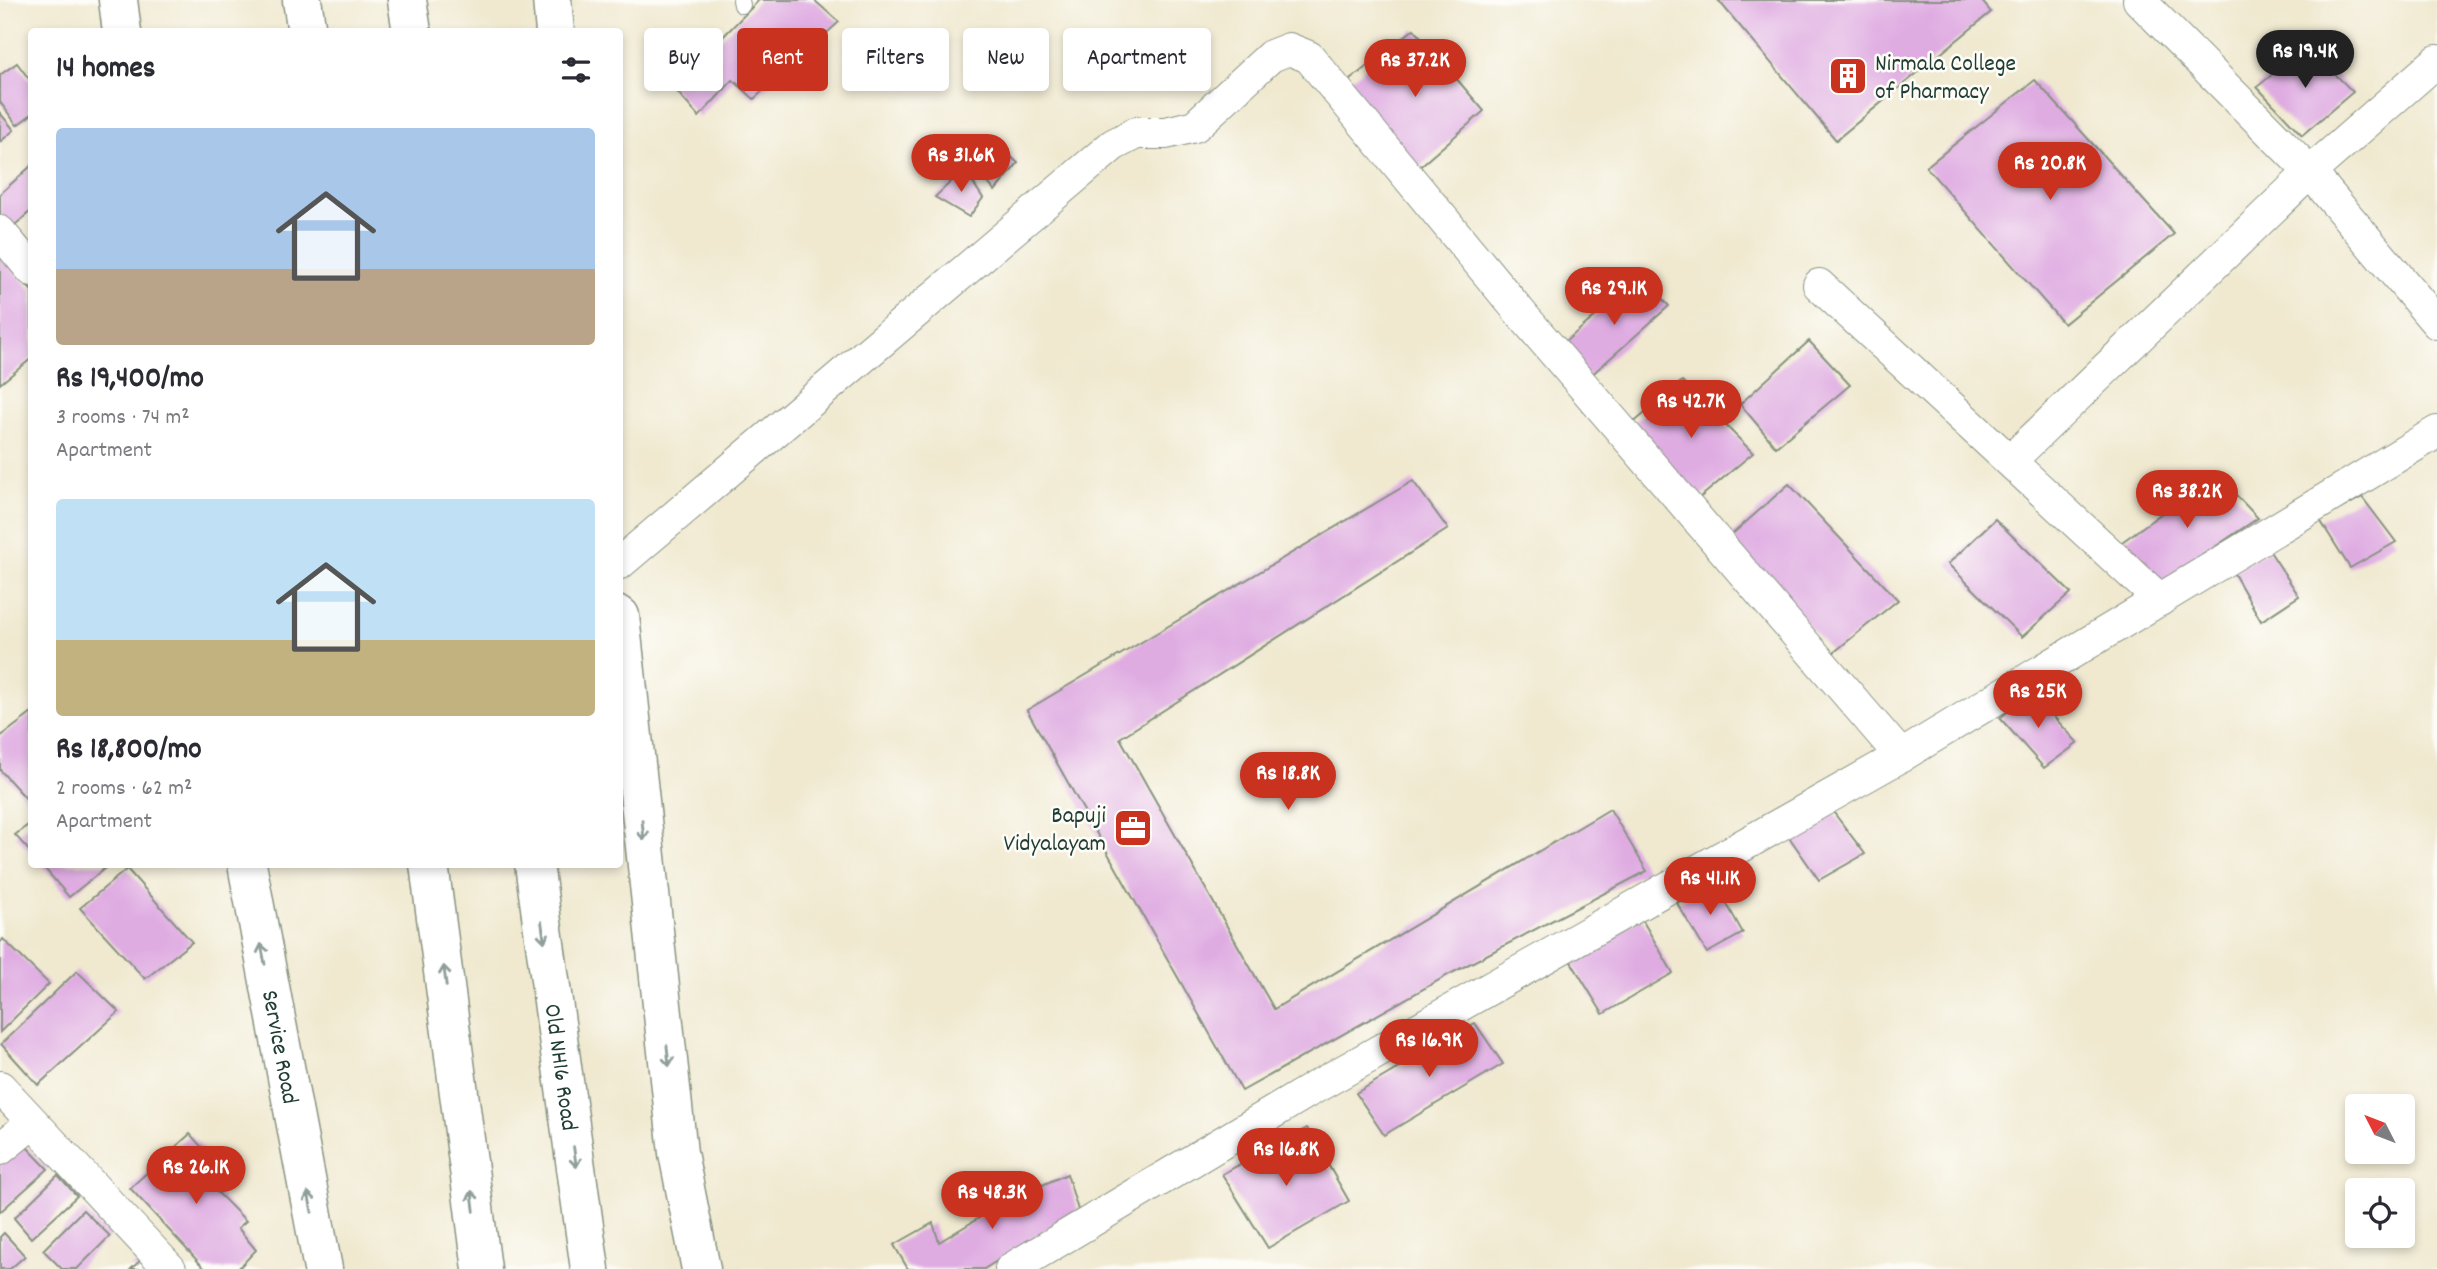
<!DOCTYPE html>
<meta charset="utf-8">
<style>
:root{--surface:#fff;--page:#f2f2f3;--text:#2b2b33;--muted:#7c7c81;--accent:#c8321e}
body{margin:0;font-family:Dekko,sans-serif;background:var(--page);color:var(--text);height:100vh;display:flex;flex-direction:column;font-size:26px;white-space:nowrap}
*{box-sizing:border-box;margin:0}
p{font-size:23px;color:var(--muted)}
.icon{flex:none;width:38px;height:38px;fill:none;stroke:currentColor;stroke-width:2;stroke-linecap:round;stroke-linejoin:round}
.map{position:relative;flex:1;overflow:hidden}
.drawer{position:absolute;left:28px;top:28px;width:595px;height:840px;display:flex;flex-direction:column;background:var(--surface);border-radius:7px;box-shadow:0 4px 10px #0003}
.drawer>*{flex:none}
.guide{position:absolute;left:644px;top:28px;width:665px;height:63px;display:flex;gap:14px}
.needle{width:46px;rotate:312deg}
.tools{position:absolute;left:2345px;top:1094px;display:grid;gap:14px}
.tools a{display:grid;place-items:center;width:70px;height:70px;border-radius:7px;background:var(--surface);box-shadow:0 4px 10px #0003;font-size:35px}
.price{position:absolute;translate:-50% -60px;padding:0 16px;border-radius:24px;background:var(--accent);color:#fff;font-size:23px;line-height:46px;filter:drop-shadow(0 2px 4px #0008)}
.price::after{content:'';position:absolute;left:50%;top:42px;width:21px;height:16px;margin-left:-10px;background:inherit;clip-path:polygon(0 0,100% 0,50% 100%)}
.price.current{background:#222;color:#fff}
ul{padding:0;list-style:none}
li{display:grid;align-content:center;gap:14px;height:371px;padding:0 28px}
li span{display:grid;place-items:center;height:217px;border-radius:7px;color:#555}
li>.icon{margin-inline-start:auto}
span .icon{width:126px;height:126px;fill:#fffc;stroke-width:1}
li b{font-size:30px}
h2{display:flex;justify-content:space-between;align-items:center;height:84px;padding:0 28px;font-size:30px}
.tag{padding:0 24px;border-radius:7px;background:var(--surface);box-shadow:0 4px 10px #0003;font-size:24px;line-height:63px}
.tag.current{background:var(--accent);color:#fff}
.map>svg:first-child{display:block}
.building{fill:#dface2}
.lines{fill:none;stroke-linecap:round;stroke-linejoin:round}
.lane-casing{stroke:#889382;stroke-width:18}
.street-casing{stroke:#889382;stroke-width:34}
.secondary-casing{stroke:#889382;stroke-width:41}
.primary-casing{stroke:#889382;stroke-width:41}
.lane{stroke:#fff;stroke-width:16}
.street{stroke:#fff;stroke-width:32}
.secondary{stroke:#fff;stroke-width:38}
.primary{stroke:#fff;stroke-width:38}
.oneway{stroke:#8f9e9a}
.labels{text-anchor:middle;stroke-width:5;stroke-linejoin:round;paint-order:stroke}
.poi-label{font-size:24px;fill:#1f3d34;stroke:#fdfcf7;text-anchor:start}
.street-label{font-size:24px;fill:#1f3d34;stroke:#fdfcf7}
</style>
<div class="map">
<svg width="2437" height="1269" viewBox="0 0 2437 1269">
<rect width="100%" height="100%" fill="#fdfcf7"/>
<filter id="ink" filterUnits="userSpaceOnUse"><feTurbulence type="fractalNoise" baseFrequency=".0143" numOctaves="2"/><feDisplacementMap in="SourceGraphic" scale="14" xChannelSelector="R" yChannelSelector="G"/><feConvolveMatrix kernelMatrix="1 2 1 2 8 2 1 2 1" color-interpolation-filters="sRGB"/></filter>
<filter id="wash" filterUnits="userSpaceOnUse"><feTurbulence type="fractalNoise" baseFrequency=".00686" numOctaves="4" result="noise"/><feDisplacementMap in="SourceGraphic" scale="28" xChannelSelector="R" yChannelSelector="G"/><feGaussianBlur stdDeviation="1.57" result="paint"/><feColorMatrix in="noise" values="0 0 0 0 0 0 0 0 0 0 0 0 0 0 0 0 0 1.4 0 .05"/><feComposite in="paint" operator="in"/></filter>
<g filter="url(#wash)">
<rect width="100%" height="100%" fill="#f0e9d0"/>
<g id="blocks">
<g class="building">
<path d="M 759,0 L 814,0 L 839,22 L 754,99 L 733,80 L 699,117 L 650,61 L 690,32 L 709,51 Z"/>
<path d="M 1718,0 L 1981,0 L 1991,12 L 1836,140 Z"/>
<path d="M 1414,29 L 1484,111 L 1416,170 L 1345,84 Z"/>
<path d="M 2307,46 L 2353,92 L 2302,135 L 2257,87 Z"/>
<path d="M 17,63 L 32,83 L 32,114 L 17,125 L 0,102 L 0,75 Z"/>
<path d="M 2035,80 L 2174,234 L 2064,324 L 1926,167 Z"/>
<path d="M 0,113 L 14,130 L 0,142 Z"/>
<path d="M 991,139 L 1018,163 L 995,191 L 968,161 Z"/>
<path d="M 32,165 L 32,210 L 8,231 L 0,222 L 0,194 Z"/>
<path d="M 964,169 L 983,198 L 969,217 L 935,197 Z"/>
<path d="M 0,254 L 32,291 L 32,358 L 0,384 Z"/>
<path d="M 1642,277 L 1669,306 L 1588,378 L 1560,346 Z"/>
<path d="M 1809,341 L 1850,385 L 1776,447 L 1740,404 Z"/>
<path d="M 1682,381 L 1753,453 L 1697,500 L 1631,425 Z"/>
<path d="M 2216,474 L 2258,518 L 2158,585 L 2115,547 Z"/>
<path d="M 1413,481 L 1448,529 L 1120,738 L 1274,1009 L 1610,809 L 1647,871 L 1450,974 L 1242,1091 L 1027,710 Z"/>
<path d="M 1789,484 L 1898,600 L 1833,653 L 1729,537 Z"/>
<path d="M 2362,497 L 2396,542 L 2350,568 L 2320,520 Z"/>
<path d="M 1995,519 L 2071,593 L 2022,637 L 1948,564 Z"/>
<path d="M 2269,550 L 2299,596 L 2261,621 L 2233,572 Z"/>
<path d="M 2031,692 L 2078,743 L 2044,768 L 2000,718 Z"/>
<path d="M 32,713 L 32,805 L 0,770 L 0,737 Z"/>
<path d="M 1831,809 L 1865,854 L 1819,880 L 1789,837 Z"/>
<path d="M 32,822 L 32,854 L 15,835 Z"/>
<path d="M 41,864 L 110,864 L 69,897 Z"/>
<path d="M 127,869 L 192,942 L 145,979 L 80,908 Z"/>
<path d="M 1714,881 L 1743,933 L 1707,953 L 1677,903 Z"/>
<path d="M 1641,918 L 1673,973 L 1603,1014 L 1570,960 Z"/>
<path d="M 3,939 L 49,984 L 0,1032 L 0,943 Z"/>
<path d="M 77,971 L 119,1012 L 38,1085 L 1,1044 Z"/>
<path d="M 1475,1023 L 1503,1064 L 1384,1135 L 1356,1093 Z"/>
<path d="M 1307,1128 L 1349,1201 L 1268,1248 L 1222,1174 Z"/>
<path d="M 190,1134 L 230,1179 L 218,1193 L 246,1221 L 238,1228 L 256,1250 L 238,1269 L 205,1269 L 130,1188 Z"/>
<path d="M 22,1142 L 48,1169 L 0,1212 L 0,1163 Z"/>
<path d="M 1067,1174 L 1078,1210 L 984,1269 L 908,1269 L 894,1245 L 933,1223 L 939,1242 L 1009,1200 Z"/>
<path d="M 58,1175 L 77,1196 L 31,1238 L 14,1218 Z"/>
<path d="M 83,1210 L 110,1236 L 77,1269 L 62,1269 L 43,1250 Z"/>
<path d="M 4,1233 L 25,1256 L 10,1269 L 0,1269 L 0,1237 Z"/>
<path d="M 143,1258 L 153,1269 L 131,1269 Z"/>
</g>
</g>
</g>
<g filter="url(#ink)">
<use href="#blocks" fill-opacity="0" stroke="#889382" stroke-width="2"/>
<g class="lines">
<defs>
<path id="lane" d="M 741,0 L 742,5"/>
<g id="street">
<path d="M 2139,0 L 2310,172 L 2437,323"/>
<path d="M 0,232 L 32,270"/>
<path d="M 1819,285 L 2160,600"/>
<path d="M 2011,460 L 2310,172 L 2437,61"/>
<path d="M 620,563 L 1113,145 L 1136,133 L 1166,133 L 1195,126 L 1271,56 L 1289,49 L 1309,57 L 1523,316 L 1901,756"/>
<path d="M 0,1087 L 170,1269"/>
<path d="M 0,1149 L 32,1123"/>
<path d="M 1011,1269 L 1312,1089 L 1901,756 L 2437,432"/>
</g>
<g id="secondary">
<path d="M 118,0 L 122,32"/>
<path d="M 552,0 L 555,32"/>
<path d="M 620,616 L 678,1153 L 701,1269"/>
<path id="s1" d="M 247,864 L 323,1269"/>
</g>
<g id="primary">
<path d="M 302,0 L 307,32"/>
<path d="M 407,0 L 412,32"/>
<path d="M 429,864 L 482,1269"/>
<path id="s2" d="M 534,864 L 590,1269"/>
</g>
</defs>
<use href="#lane" class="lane-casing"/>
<use href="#street" class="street-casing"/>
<use href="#secondary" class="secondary-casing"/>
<use href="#primary" class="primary-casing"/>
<use href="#lane" class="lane"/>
<use href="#street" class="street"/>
<use href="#secondary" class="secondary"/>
<use href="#primary" class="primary"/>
</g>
<defs><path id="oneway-shaft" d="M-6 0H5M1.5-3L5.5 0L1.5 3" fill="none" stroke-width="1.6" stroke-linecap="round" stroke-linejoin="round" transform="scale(1.75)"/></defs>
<g class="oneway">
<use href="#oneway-shaft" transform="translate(643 830) rotate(84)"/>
<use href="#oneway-shaft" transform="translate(543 932) rotate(82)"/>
<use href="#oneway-shaft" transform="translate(263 954) rotate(-101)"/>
<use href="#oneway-shaft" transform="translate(445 976) rotate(-97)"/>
<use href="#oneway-shaft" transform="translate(668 1056) rotate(84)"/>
<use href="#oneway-shaft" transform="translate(575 1157) rotate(82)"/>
<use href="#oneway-shaft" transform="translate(473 1201) rotate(-97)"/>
<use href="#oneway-shaft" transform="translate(310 1202) rotate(-101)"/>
</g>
</g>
<defs>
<symbol id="building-square" viewBox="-11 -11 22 22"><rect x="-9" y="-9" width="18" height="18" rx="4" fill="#c8321e" stroke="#fdfcf7"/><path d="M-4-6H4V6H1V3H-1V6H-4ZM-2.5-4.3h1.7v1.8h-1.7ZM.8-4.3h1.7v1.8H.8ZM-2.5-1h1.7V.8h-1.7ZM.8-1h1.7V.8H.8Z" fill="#fff"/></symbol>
<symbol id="office-square" viewBox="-11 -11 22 22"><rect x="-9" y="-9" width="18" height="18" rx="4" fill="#c8321e" stroke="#fdfcf7"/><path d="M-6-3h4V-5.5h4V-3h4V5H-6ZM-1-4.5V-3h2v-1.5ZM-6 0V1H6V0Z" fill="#fff"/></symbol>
</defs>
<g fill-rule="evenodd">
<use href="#building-square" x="1826" y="54" width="44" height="44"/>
<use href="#office-square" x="1111" y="806" width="44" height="44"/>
</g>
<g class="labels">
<g class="poi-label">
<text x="1875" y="70">Nirmala College<tspan x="1875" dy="28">of Pharmacy</tspan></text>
<text x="1106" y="822" text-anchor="end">Bapuji<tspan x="1106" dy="28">Vidyalayam</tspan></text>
</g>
<g class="street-label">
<text dy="8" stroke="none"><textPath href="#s1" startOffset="186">Service Road</textPath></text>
<text dy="8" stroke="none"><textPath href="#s2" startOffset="205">Old NH16 Road</textPath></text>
</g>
</g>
</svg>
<div class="tools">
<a><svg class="needle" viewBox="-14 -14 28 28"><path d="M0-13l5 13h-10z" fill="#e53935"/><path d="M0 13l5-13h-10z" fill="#7c7c81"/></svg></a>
<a><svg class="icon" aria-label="locate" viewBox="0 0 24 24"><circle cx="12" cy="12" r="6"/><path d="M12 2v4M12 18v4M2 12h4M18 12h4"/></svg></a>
</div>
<b class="price current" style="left:2305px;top:90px">Rs 19.4K</b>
<b class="price" style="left:1415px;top:99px">Rs 37.2K</b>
<b class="price" style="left:961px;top:194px">Rs 31.6K</b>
<b class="price" style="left:2050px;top:202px">Rs 20.8K</b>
<b class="price" style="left:1614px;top:327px">Rs 29.1K</b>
<b class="price" style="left:1691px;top:440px">Rs 42.7K</b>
<b class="price" style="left:2187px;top:530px">Rs 38.2K</b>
<b class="price" style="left:2038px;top:730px">Rs 25K</b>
<b class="price" style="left:1288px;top:812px">Rs 18.8K</b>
<b class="price" style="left:1710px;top:917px">Rs 41.1K</b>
<b class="price" style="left:1429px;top:1079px">Rs 16.9K</b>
<b class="price" style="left:1286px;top:1188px">Rs 16.8K</b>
<b class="price" style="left:196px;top:1206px">Rs 26.1K</b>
<b class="price" style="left:992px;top:1231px">Rs 48.3K</b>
<div class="guide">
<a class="tag">Buy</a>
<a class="tag current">Rent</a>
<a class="tag">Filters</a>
<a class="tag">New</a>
<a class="tag">Apartment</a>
</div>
<section class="drawer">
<h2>14 homes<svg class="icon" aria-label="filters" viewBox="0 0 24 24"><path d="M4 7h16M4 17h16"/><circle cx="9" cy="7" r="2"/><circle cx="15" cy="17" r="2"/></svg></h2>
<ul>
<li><span style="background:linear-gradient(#a9c7e8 65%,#b9a48a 0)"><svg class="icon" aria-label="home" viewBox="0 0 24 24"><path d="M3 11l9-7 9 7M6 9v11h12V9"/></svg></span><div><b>Rs 19,400/mo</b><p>3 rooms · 74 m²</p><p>Apartment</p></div></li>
<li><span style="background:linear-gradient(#bfe0f5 65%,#c2b280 0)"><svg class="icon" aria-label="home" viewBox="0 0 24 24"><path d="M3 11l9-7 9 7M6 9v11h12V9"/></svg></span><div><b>Rs 18,800/mo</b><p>2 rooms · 62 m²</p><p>Apartment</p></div></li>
</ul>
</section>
</div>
